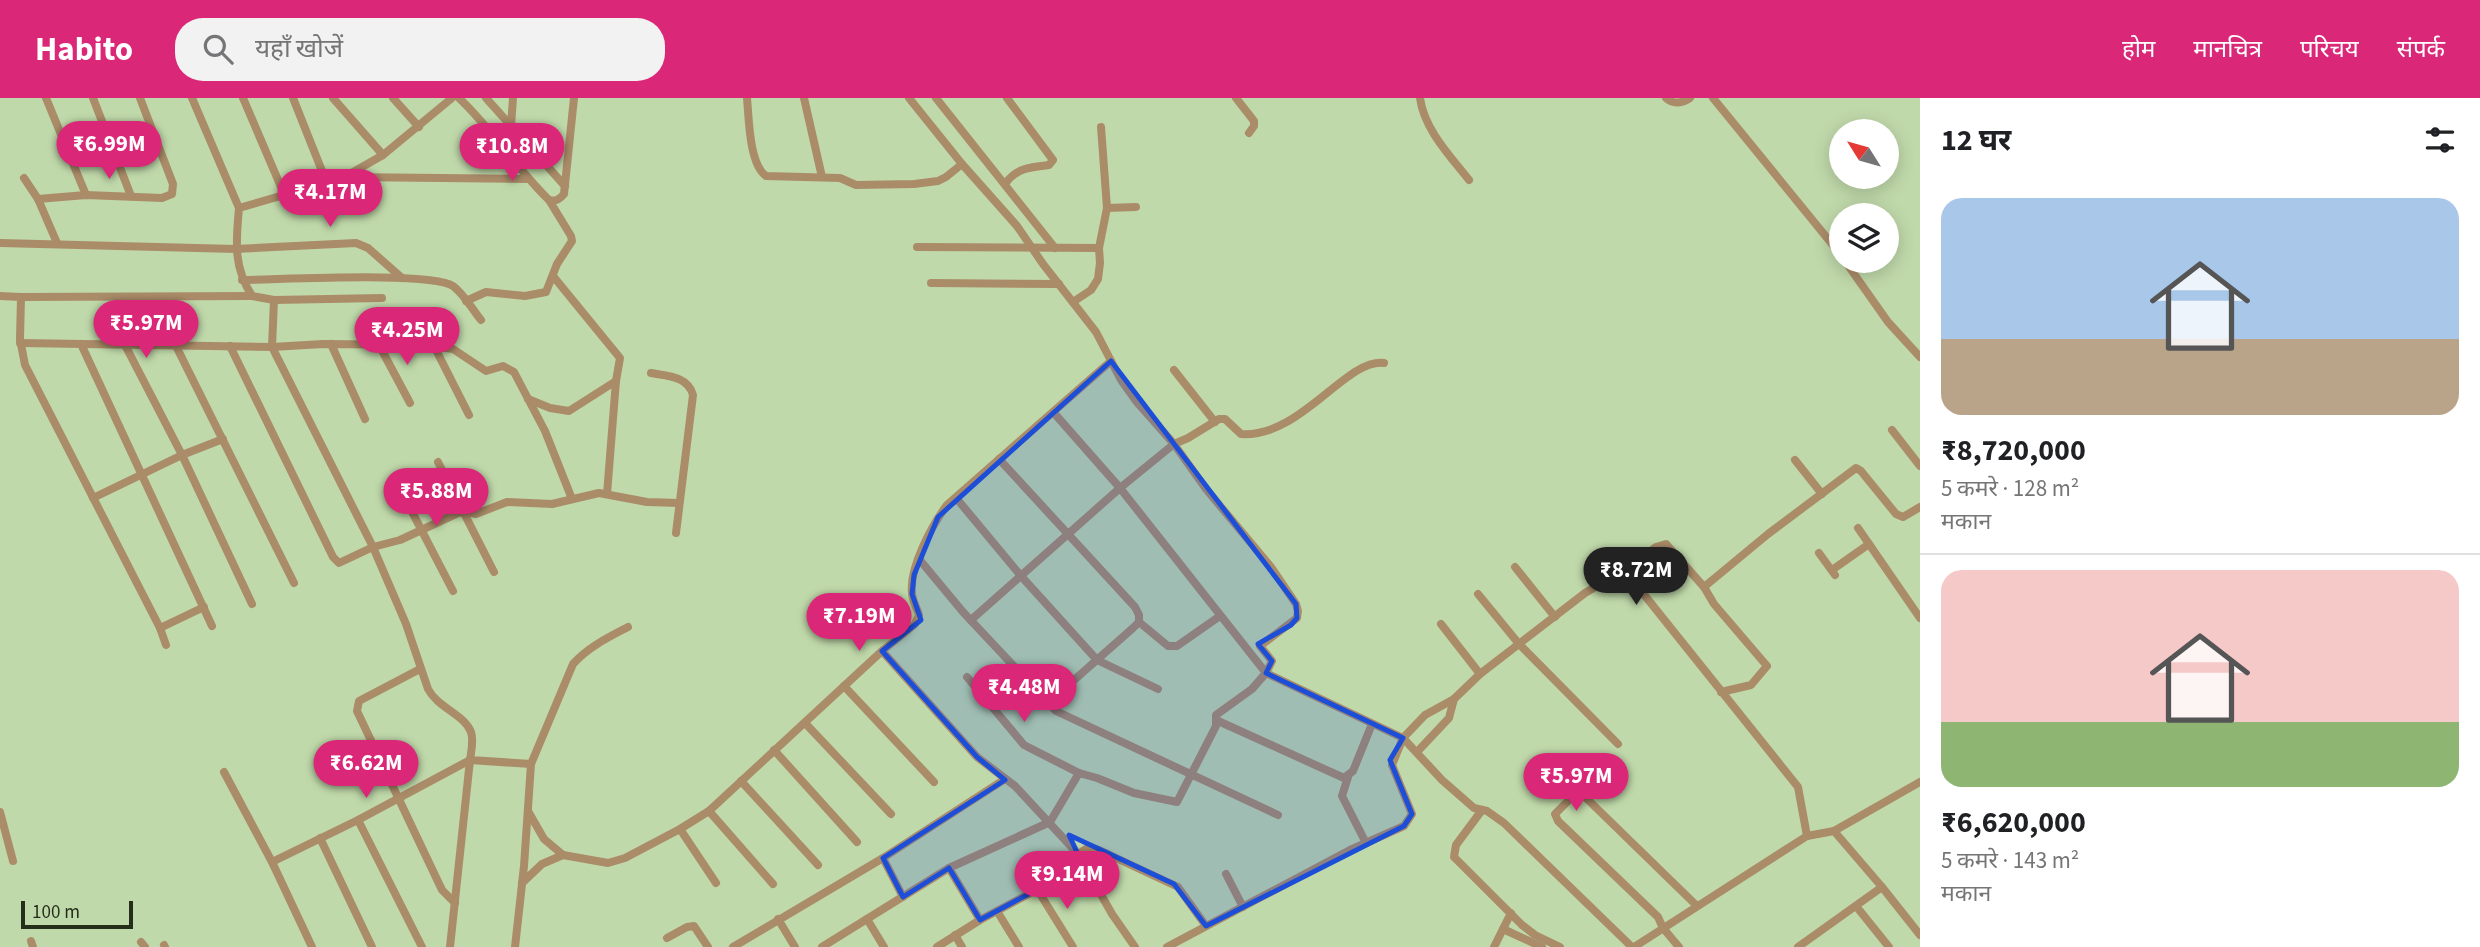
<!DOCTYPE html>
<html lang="hi">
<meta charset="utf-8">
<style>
:root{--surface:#fff;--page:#f2f2f2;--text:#202124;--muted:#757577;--line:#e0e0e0;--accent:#db2777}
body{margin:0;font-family:"Source Sans 3","Noto Sans Devanagari",sans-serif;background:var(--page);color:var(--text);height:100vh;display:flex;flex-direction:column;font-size:26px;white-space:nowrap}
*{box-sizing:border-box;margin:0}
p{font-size:23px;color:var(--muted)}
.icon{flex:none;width:38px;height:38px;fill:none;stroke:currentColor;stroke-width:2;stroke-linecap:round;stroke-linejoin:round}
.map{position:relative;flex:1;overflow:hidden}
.details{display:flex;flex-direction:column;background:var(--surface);width:560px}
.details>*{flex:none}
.needle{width:46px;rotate:307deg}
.tools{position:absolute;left:1829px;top:21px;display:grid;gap:14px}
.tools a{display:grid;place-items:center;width:70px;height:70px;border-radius:50%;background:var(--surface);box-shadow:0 4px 18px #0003;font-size:35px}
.scale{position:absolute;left:21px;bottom:18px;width:112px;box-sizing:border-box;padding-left:7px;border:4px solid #242e1b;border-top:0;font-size:19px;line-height:24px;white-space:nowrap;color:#242e1b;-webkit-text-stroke:5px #c0d9aa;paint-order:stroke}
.price{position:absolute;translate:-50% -60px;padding:0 16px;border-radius:24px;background:var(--accent);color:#fff;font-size:23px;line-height:46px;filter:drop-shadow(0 2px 4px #0008)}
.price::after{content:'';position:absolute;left:50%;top:42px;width:21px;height:16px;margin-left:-10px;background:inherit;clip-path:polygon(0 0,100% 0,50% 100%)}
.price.active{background:#222;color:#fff}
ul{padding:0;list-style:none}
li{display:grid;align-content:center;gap:14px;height:371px;padding:0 21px}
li+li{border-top:2px solid var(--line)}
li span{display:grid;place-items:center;height:217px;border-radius:21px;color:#555}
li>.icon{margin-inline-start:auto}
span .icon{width:126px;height:126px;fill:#fffc;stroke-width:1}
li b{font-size:30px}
h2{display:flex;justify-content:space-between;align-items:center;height:84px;padding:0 21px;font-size:30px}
header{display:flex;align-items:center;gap:42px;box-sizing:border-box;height:98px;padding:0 35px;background:var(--accent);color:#fff}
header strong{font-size:33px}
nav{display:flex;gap:38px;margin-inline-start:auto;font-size:24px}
.search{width:490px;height:63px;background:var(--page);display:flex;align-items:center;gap:18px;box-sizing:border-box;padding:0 24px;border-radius:28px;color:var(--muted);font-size:26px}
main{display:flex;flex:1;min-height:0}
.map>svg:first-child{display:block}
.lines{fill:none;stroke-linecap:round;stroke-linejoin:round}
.minor{stroke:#ab8c69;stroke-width:8}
.marked{fill:#1d4ed8;fill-opacity:0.2;stroke:#1d4ed8;stroke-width:5;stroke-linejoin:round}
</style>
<header>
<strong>Habito</strong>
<div class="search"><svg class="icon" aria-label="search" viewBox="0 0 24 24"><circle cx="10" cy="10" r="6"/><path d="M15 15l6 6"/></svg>यहाँ खोजें</div>
<nav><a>होम</a><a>मानचित्र</a><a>परिचय</a><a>संपर्क</a></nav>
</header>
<main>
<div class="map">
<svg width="1920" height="849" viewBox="0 0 1920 849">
<rect width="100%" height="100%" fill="#c0d9aa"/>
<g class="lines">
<g class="minor">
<path d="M 46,0 L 86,97"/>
<path d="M 93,0 L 131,98"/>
<path d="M 192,0 L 239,110"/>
<path d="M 243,0 L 284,96"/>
<path d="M 293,0 L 326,83"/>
<path d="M 333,0 L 383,57"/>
<path d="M 393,0 L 419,29"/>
<path d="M 459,0 C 492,31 516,70 549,102 C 556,104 560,101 564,96 L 574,0"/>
<path d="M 486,0 L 565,88"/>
<path d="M 747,0 C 749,20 749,66 766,78 L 840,80 L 856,87 L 914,86 L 938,83 L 946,79 L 962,66"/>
<path d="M 804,0 L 822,79"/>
<path d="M 909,0 L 962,66 L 1017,128 L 1043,166 L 1096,234 L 1121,282 L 1136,303 L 1174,346 L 1206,391 L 1271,469 L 1296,506 L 1298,513 L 1297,520 L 1260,548 L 1272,563 L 1266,575 L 1403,640 L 1442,682 L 1474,710 L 1487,713 L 1504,725 L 1632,849"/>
<path d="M 936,0 L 1055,150"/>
<path d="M 1236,0 L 1254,23 L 1254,28 L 1249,35"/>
<path d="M 1420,0 C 1424,31 1450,58 1469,82"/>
<path d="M 1666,0 C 1673,7 1683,5 1690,0"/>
<path d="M 1713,0 L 1841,157"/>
<path d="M 511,28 L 513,0"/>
<path d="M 1101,29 L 1107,110"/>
<path d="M 348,77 L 383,57 L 452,0"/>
<path d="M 24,80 L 38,101 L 57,145"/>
<path d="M 527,81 L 346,79 L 239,110 C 236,144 233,168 252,198 L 274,202 L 272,249 L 373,449 L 406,526 L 428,591 C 438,610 464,616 471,634 C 474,643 471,654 470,662 L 531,666 L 573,566 C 588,549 609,539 628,529"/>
<path d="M 1005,86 C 1016,70 1030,69 1049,67 L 1053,62 L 1007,0"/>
<path d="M 38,101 L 86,97 L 162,100 L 172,96 L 173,86 L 140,0"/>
<path d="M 0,145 L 236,151 L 356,145 L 368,150 L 402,180"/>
<path d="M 917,149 L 1099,150"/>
<path d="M 1845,163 L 1888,224 L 1920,259"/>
<path d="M 242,182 C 277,182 431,173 453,188 C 464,196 472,211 481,222"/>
<path d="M 931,185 L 1059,186"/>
<path d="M 0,198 L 21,199 L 20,241 L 25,267 L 160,530 L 166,547"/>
<path d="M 21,199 L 252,198"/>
<path d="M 274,202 L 382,200"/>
<path d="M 466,203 L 486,194 L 525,198 L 546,194 L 557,166 L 572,143 L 571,138 L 549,102"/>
<path d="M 1073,204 L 1091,192 L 1098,181 L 1100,165 L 1099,150 L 1107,110 L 1136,109"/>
<path d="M 20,245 L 272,249 L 323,246 L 425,247 L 453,251 L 486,273 L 503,268 L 514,274 L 545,333 L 572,401"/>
<path d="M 378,245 L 410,305"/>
<path d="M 81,246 L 212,528"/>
<path d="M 331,246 L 365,321"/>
<path d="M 125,247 L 182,357 L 252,506"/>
<path d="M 176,248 L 294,485"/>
<path d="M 230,248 L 333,459 L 339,465 L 373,449 L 400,442 L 458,415 L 466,414 L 476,416 L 507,404 L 552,406 L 599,395 L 647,404 L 679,405"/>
<path d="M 434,248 L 469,317"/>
<path d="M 1174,272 L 1215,324"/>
<path d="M 651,275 C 667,278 688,278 693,297 L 676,435"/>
<path d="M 528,301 L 550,310 L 569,313 L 616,283 L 620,260 L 553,178"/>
<path d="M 1892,332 L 1920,368"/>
<path d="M 999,361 L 1135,509 L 1139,517 L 1139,524 L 1133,530 L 1048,605"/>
<path d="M 1795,362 L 1822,396"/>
<path d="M 438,364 L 494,474"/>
<path d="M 394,379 L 453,493"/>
<path d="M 607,396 L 616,283"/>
<path d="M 93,400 L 182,357 L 223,341"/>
<path d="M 957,401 L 1021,478 L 1097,562 L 1158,591"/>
<path d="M 1858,430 L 1920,520"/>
<path d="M 1819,455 L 1835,477"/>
<path d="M 919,461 L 963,514 L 1056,613 L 1278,717"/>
<path d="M 1515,469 L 1555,519"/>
<path d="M 1832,472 L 1869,446"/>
<path d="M 1622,476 L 1656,449 L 1666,446 L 1704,489"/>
<path d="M 1478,496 L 1519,546 L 1618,646"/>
<path d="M 971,522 L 1120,390 L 1054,315"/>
<path d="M 1139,524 L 1168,548 L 1177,548 L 1220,518"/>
<path d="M 1441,526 L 1480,576"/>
<path d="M 160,530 L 204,509"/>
<path d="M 882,553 L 977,659 L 1015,688 L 1078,756 L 1112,816 L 1135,849"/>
<path d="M 420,571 L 359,603 L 357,613 L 442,792 L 455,805"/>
<path d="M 967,579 L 1024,647 L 1079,675"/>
<path d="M 844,588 L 934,684"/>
<path d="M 1721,594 L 1751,587 L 1767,568 L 1714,506 L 1704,489 L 1768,436 L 1856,370 L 1861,373 L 1896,416 L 1903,419 L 1920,409"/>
<path d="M 1216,622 L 1344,680 L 1353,673 L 1372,626"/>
<path d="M 805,625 L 891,716"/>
<path d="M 774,652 L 857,744"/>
<path d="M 1417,654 L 1449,620 L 1454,601"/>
<path d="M 224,674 L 272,764 L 312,849"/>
<path d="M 1348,679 L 1342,698 L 1366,745"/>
<path d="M 741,683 L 818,767"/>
<path d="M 1482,712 L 1456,747 L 1454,759 L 1522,827 L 1535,837 L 1560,849"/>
<path d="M 528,713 L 544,741 L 563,757 L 608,765 L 625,760 L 680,731 L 709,713 L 882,553 L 915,526 L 919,517 C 917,510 912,502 912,495 C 909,470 932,427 947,407 L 1111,263"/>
<path d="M 709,713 L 773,786"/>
<path d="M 0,714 L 13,763"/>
<path d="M 358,722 L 422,849"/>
<path d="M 680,731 L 716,785"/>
<path d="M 1834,733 L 1882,789"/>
<path d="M 320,740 L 372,849"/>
<path d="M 1078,756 L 1089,749 L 1099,752 L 1178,789 L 1206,828"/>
<path d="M 883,760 L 903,799"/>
<path d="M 272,764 L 358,722 L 470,662"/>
<path d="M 949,770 L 980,822"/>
<path d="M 1226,776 L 1243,809"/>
<path d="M 522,785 L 542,766 L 563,757"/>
<path d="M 1037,791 L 1073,849"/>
<path d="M 1856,808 L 1889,849"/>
<path d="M 997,813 L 1019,849"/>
<path d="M 778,821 L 795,849"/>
<path d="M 867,821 L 884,849"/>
<path d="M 1503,831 L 1542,849"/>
<path d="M 955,837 L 962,849"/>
<path d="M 667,840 L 687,829 L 694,828 L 708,849"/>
<path d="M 31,843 L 33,849"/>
<path d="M 141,844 L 145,849"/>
<path d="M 164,847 L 165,849"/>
<path d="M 450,849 L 470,662"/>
<path d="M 515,849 L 524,768 L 531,666"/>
<path d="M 733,849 L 883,760 L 1005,681"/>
<path d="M 822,849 L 949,770 L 1050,724 L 1079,675 L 1097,680 L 1134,695 L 1177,704 L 1216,628 L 1216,617 L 1252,591 L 1266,575 L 1120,390 L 1174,346 L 1188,340 L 1219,321 L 1225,321 L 1241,336 C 1301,340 1346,260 1384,265"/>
<path d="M 937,849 L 980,822 L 1083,767"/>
<path d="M 1167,849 L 1350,752 L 1404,728 L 1412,716 L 1392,667 L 1403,640 L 1425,617 L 1454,601 L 1480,576 L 1585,495 L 1607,482 L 1622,476 L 1634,484 L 1798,689 L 1807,738"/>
<path d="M 1494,849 L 1511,815"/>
<path d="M 1634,849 L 1807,738 L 1834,733 L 1920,684"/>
<path d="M 1679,849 L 1663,830 L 1658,819 L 1558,723 L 1555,716 L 1576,695 L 1581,695 L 1697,808"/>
<path d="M 1798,849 L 1882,789 L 1920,837"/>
</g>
</g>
<path class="marked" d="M 1111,263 L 1296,506 L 1297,520 L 1291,527 L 1258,546 L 1272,563 L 1266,575 L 1403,640 L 1390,662 L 1412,716 L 1404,728 L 1206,828 L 1174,786 L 1069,737 L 1083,767 L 980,822 L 949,770 L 903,799 L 883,760 L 1005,682 L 977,659 L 882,553 L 921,522 L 912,496 L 914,477 L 938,419 Z"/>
</svg>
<div class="tools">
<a><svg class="needle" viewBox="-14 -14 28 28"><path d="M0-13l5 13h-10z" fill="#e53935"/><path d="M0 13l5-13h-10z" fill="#757577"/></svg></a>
<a><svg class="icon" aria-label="layers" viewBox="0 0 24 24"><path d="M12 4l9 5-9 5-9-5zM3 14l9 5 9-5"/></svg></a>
</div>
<div class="scale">100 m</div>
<b class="price" style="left:109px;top:83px">₹6.99M</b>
<b class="price" style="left:512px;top:85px">₹10.8M</b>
<b class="price" style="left:330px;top:131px">₹4.17M</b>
<b class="price" style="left:146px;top:262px">₹5.97M</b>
<b class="price" style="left:407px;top:269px">₹4.25M</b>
<b class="price" style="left:436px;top:430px">₹5.88M</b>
<b class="price active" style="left:1636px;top:509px">₹8.72M</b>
<b class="price" style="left:859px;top:555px">₹7.19M</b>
<b class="price" style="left:1024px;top:626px">₹4.48M</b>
<b class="price" style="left:366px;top:702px">₹6.62M</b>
<b class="price" style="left:1576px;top:715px">₹5.97M</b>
<b class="price" style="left:1067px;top:813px">₹9.14M</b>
</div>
<section class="details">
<h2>12 घर<svg class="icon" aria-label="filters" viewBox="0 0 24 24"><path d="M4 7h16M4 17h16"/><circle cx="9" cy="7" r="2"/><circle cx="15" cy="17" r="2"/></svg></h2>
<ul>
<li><span style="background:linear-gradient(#a9c7e8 65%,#b9a48a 0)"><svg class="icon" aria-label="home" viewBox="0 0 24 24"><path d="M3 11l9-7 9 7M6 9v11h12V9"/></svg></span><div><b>₹8,720,000</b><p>5 कमरे · 128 m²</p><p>मकान</p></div></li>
<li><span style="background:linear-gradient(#f6c9c9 70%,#8fb573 0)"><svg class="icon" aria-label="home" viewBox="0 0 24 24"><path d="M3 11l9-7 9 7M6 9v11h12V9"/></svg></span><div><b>₹6,620,000</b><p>5 कमरे · 143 m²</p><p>मकान</p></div></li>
</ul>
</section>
</main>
